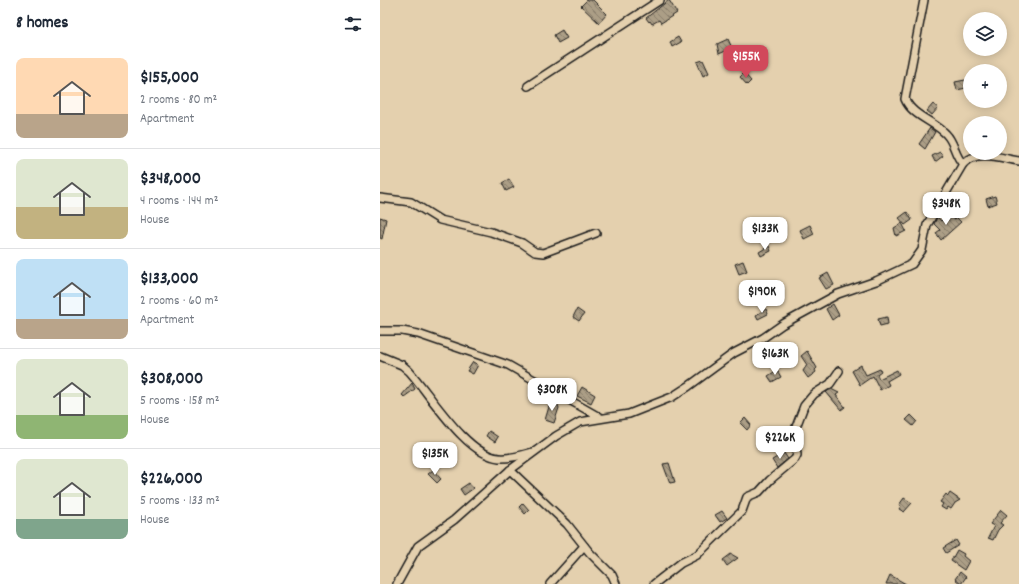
<!DOCTYPE html>
<meta charset="utf-8">
<style>
:root{--surface:#fff;--page:#f2f2f3;--text:#1f2937;--muted:#747a83;--line:#e0e1e3;--accent:#d1495b}
body{margin:0;font-family:Dekko,sans-serif;background:var(--page);color:var(--text);height:100vh;display:flex;flex-direction:column;font-size:15px;white-space:nowrap}
*{box-sizing:border-box;margin:0}
p{font-size:13px;color:var(--muted)}
.icon{flex:none;width:22px;height:22px;fill:none;stroke:currentColor;stroke-width:2;stroke-linecap:round;stroke-linejoin:round}
.map{position:relative;flex:1;overflow:hidden}
.side{display:flex;flex-direction:column;background:var(--surface);width:380px}
.side>*{flex:none}
.controls{position:absolute;left:583px;top:12px;display:grid;gap:8px}
.controls a{display:grid;place-items:center;width:44px;height:44px;border-radius:50%;background:var(--surface);box-shadow:0 2px 10px #0003;font-size:20px}
.price{position:absolute;translate:-50% -34px;padding:0 9px;border-radius:8px;background:#fff;color:#222;font-size:13px;line-height:26px;filter:drop-shadow(0 1px 2px #0008)}
.price::after{content:'';position:absolute;left:50%;top:24px;width:12px;height:9px;margin-left:-6px;background:inherit;clip-path:polygon(0 0,100% 0,50% 100%)}
.price.active{background:var(--accent);color:#fff}
ul{padding:0;list-style:none}
li{display:flex;align-items:center;gap:12px;height:100px;padding:0 16px}
li+li{border-top:1px solid var(--line)}
li span{display:grid;place-items:center;flex:none;width:112px;height:80px;border-radius:8px;color:#555}
li>.icon{margin-inline-start:auto}
span .icon{width:48px;height:48px;fill:#fffc;stroke-width:1}
li b{font-size:17px}
h2{display:flex;justify-content:space-between;align-items:center;height:48px;padding:0 16px;font-size:17px}
main{display:flex;flex:1;min-height:0}
.map>svg:first-child{display:block}
.building{fill:url(#building-back-hatch);stroke:#1c1c1c}
.lines{fill:none;stroke-linecap:round;stroke-linejoin:round}
.minor-casing{stroke:#1c1c1c;stroke-width:10}
.minor{stroke:#e4d0ae;stroke-width:7}
</style>
<main>
<section class="side">
<h2>8 homes<svg class="icon" aria-label="filters" viewBox="0 0 24 24"><path d="M4 7h16M4 17h16"/><circle cx="9" cy="7" r="2"/><circle cx="15" cy="17" r="2"/></svg></h2>
<ul>
<li><span style="background:linear-gradient(#ffd9b3 70%,#b9a48a 0)"><svg class="icon" aria-label="home" viewBox="0 0 24 24"><path d="M3 11l9-7 9 7M6 9v11h12V9"/></svg></span><div><b>$155,000</b><p>2 rooms · 80 m²</p><p>Apartment</p></div></li>
<li><span style="background:linear-gradient(#dfe7d0 60%,#c2b280 0)"><svg class="icon" aria-label="home" viewBox="0 0 24 24"><path d="M3 11l9-7 9 7M6 9v11h12V9"/></svg></span><div><b>$348,000</b><p>4 rooms · 144 m²</p><p>House</p></div></li>
<li><span style="background:linear-gradient(#bfe0f5 75%,#b9a48a 0)"><svg class="icon" aria-label="home" viewBox="0 0 24 24"><path d="M3 11l9-7 9 7M6 9v11h12V9"/></svg></span><div><b>$133,000</b><p>2 rooms · 60 m²</p><p>Apartment</p></div></li>
<li><span style="background:linear-gradient(#dfe7d0 70%,#8fb573 0)"><svg class="icon" aria-label="home" viewBox="0 0 24 24"><path d="M3 11l9-7 9 7M6 9v11h12V9"/></svg></span><div><b>$308,000</b><p>5 rooms · 158 m²</p><p>House</p></div></li>
<li><span style="background:linear-gradient(#dfe7d0 75%,#7fa58c 0)"><svg class="icon" aria-label="home" viewBox="0 0 24 24"><path d="M3 11l9-7 9 7M6 9v11h12V9"/></svg></span><div><b>$226,000</b><p>5 rooms · 133 m²</p><p>House</p></div></li>
</ul>
</section>
<div class="map">
<svg width="639" height="584" viewBox="0 0 639 584">
<defs>
<pattern id="building-back-hatch" width="6" height="6" patternUnits="userSpaceOnUse"><rect width="6" height="6" fill="#ac9e86"/><path d="M-1 5l2 2M0 0l6 6M5-1l2 2" fill="none" stroke="#8b806d"/></pattern>
</defs>
<rect width="100%" height="100%" fill="#e4d0ae"/>
<filter id="ink" filterUnits="userSpaceOnUse"><feTurbulence type="fractalNoise" baseFrequency=".025" numOctaves="2"/><feDisplacementMap in="SourceGraphic" scale="8" xChannelSelector="R" yChannelSelector="G"/><feConvolveMatrix kernelMatrix="1 2 1 2 8 2 1 2 1" color-interpolation-filters="sRGB"/></filter>
<g filter="url(#ink)">
<g class="building">
<path d="M 207,0 L 213,0 L 227,14 L 219,23 L 201,6 Z"/>
<path d="M 289,0 L 297,13 L 281,23 L 279,20 L 272,24 L 270,21 L 269,22 L 266,18 Z"/>
<path d="M 182,30 L 187,38 L 178,43 L 174,35 Z"/>
<path d="M 298,37 L 301,42 L 292,47 L 290,42 Z"/>
<path d="M 348,39 L 352,48 L 339,54 L 337,44 Z"/>
<path d="M 323,60 L 329,73 L 323,76 L 317,62 Z"/>
<path d="M 364,73 L 371,81 L 367,85 L 360,77 Z"/>
<path d="M 585,80 L 586,88 L 577,90 L 575,82 Z"/>
<path d="M 553,104 L 558,108 L 552,115 L 547,111 Z"/>
<path d="M 550,128 L 555,132 L 545,149 L 539,144 Z"/>
<path d="M 560,152 L 563,156 L 555,162 L 552,156 Z"/>
<path d="M 129,179 L 134,187 L 126,191 L 122,183 Z"/>
<path d="M 615,196 L 617,203 L 608,206 L 606,199 Z"/>
<path d="M 527,212 L 532,220 L 525,225 L 519,218 Z"/>
<path d="M 569,213 L 575,220 L 577,218 L 581,222 L 561,240 L 556,233 L 560,230 L 554,224 L 557,217 L 561,221 Z"/>
<path d="M 0,217 L 6,219 L 2,239 L 0,238 Z"/>
<path d="M 522,223 L 526,231 L 516,236 L 514,228 Z"/>
<path d="M 430,225 L 434,234 L 424,239 L 420,230 Z"/>
<path d="M 389,246 L 391,251 L 381,256 L 379,252 Z"/>
<path d="M 363,261 L 367,271 L 359,274 L 355,264 Z"/>
<path d="M 448,273 L 454,285 L 446,289 L 439,278 Z"/>
<path d="M 396,290 L 399,295 L 390,301 L 387,296 Z"/>
<path d="M 453,304 L 459,315 L 452,320 L 446,309 Z"/>
<path d="M 197,309 L 204,314 L 199,321 L 193,317 Z"/>
<path d="M 386,309 L 388,314 L 378,319 L 376,315 Z"/>
<path d="M 507,317 L 508,324 L 500,326 L 498,319 Z"/>
<path d="M 427,351 L 437,368 L 435,370 L 436,372 L 428,378 L 423,371 L 427,365 L 421,356 Z"/>
<path d="M 93,362 L 98,365 L 93,374 L 87,371 Z"/>
<path d="M 481,365 L 486,375 L 500,369 L 501,371 L 497,374 L 499,379 L 517,370 L 519,374 L 507,381 L 509,385 L 500,390 L 493,376 L 480,385 L 472,371 Z"/>
<path d="M 397,370 L 401,377 L 392,382 L 388,376 Z"/>
<path d="M 32,383 L 35,389 L 24,397 L 22,395 Z"/>
<path d="M 202,387 L 215,395 L 211,403 L 197,396 Z"/>
<path d="M 451,389 L 459,393 L 456,395 L 465,407 L 461,410 L 446,392 Z"/>
<path d="M 171,400 L 177,403 L 179,408 L 174,423 L 165,420 Z"/>
<path d="M 531,415 L 537,421 L 533,426 L 526,420 Z"/>
<path d="M 365,418 L 371,425 L 367,430 L 360,423 Z"/>
<path d="M 109,431 L 118,437 L 115,442 L 106,436 Z"/>
<path d="M 404,453 L 408,459 L 397,468 L 392,460 Z"/>
<path d="M 289,463 L 295,482 L 290,483 L 283,464 Z"/>
<path d="M 53,470 L 61,479 L 57,483 L 48,474 Z"/>
<path d="M 89,483 L 94,488 L 84,495 L 80,489 Z"/>
<path d="M 570,493 L 580,500 L 575,503 L 571,509 L 568,507 L 566,510 L 561,507 L 563,504 L 560,502 L 566,494 L 568,496 Z"/>
<path d="M 524,498 L 532,503 L 524,512 L 519,509 L 521,506 L 519,505 Z"/>
<path d="M 143,503 L 149,510 L 145,514 L 139,507 Z"/>
<path d="M 621,510 L 627,515 L 620,523 L 623,525 L 618,530 L 613,540 L 608,538 L 614,526 L 610,524 Z"/>
<path d="M 342,511 L 347,518 L 340,522 L 335,515 Z"/>
<path d="M 576,540 L 579,545 L 566,553 L 563,548 Z"/>
<path d="M 577,550 L 584,554 L 583,556 L 589,561 L 584,570 L 571,561 Z"/>
<path d="M 351,554 L 358,558 L 347,566 L 343,560 Z"/>
<path d="M 580,572 L 586,577 L 581,584 L 575,579 Z"/>
<path d="M 510,575 L 526,584 L 506,584 Z"/>
</g>
<g class="lines">
<defs>
<g id="minor">
<path d="M 544,0 L 525,99 C 532,116 554,121 566,134 C 575,143 574,155 583,164"/>
<path d="M 148,86 L 280,0"/>
<path d="M 0,198 L 31,202 L 60,220 L 111,232 L 142,243 L 155,252 L 163,253 L 216,233"/>
<path d="M 0,331 L 22,331 L 38,334 L 128,365 L 221,418"/>
<path d="M 0,356 L 22,365 L 29,371 C 50,394 86,455 119,458 C 130,459 143,455 153,452"/>
<path d="M 130,470 L 187,524 L 210,553 L 232,575 L 236,584"/>
<path d="M 17,584 L 38,546 L 74,520 L 130,470 L 176,436 L 200,422 L 249,414 L 292,397 L 309,386 L 354,353 L 383,338 L 403,324 L 458,294 L 496,281 L 532,264 L 542,250 L 547,225 L 583,164 C 598,149 620,158 639,161"/>
<path d="M 170,584 L 204,546"/>
<path d="M 274,584 L 301,563 L 317,555 L 362,511 L 367,497 L 379,492 L 390,480 L 415,459 L 417,455 L 415,438 L 416,427 L 424,406 L 434,394 L 450,384 L 459,371"/>
</g>
</defs>
<use href="#minor" class="minor-casing"/>
<use href="#minor" class="minor"/>
</g>
</g>
</svg>
<div class="controls">
<a><svg class="icon" aria-label="layers" viewBox="0 0 24 24"><path d="M12 4l9 5-9 5-9-5zM3 14l9 5 9-5"/></svg></a>
<a>+</a>
<a>−</a>
</div>
<b class="price active" style="left:366px;top:79px">$155K</b>
<b class="price" style="left:566px;top:226px">$348K</b>
<b class="price" style="left:385px;top:251px">$133K</b>
<b class="price" style="left:382px;top:314px">$190K</b>
<b class="price" style="left:395px;top:376px">$163K</b>
<b class="price" style="left:172px;top:412px">$308K</b>
<b class="price" style="left:400px;top:460px">$226K</b>
<b class="price" style="left:55px;top:476px">$135K</b>
</div>
</main>
